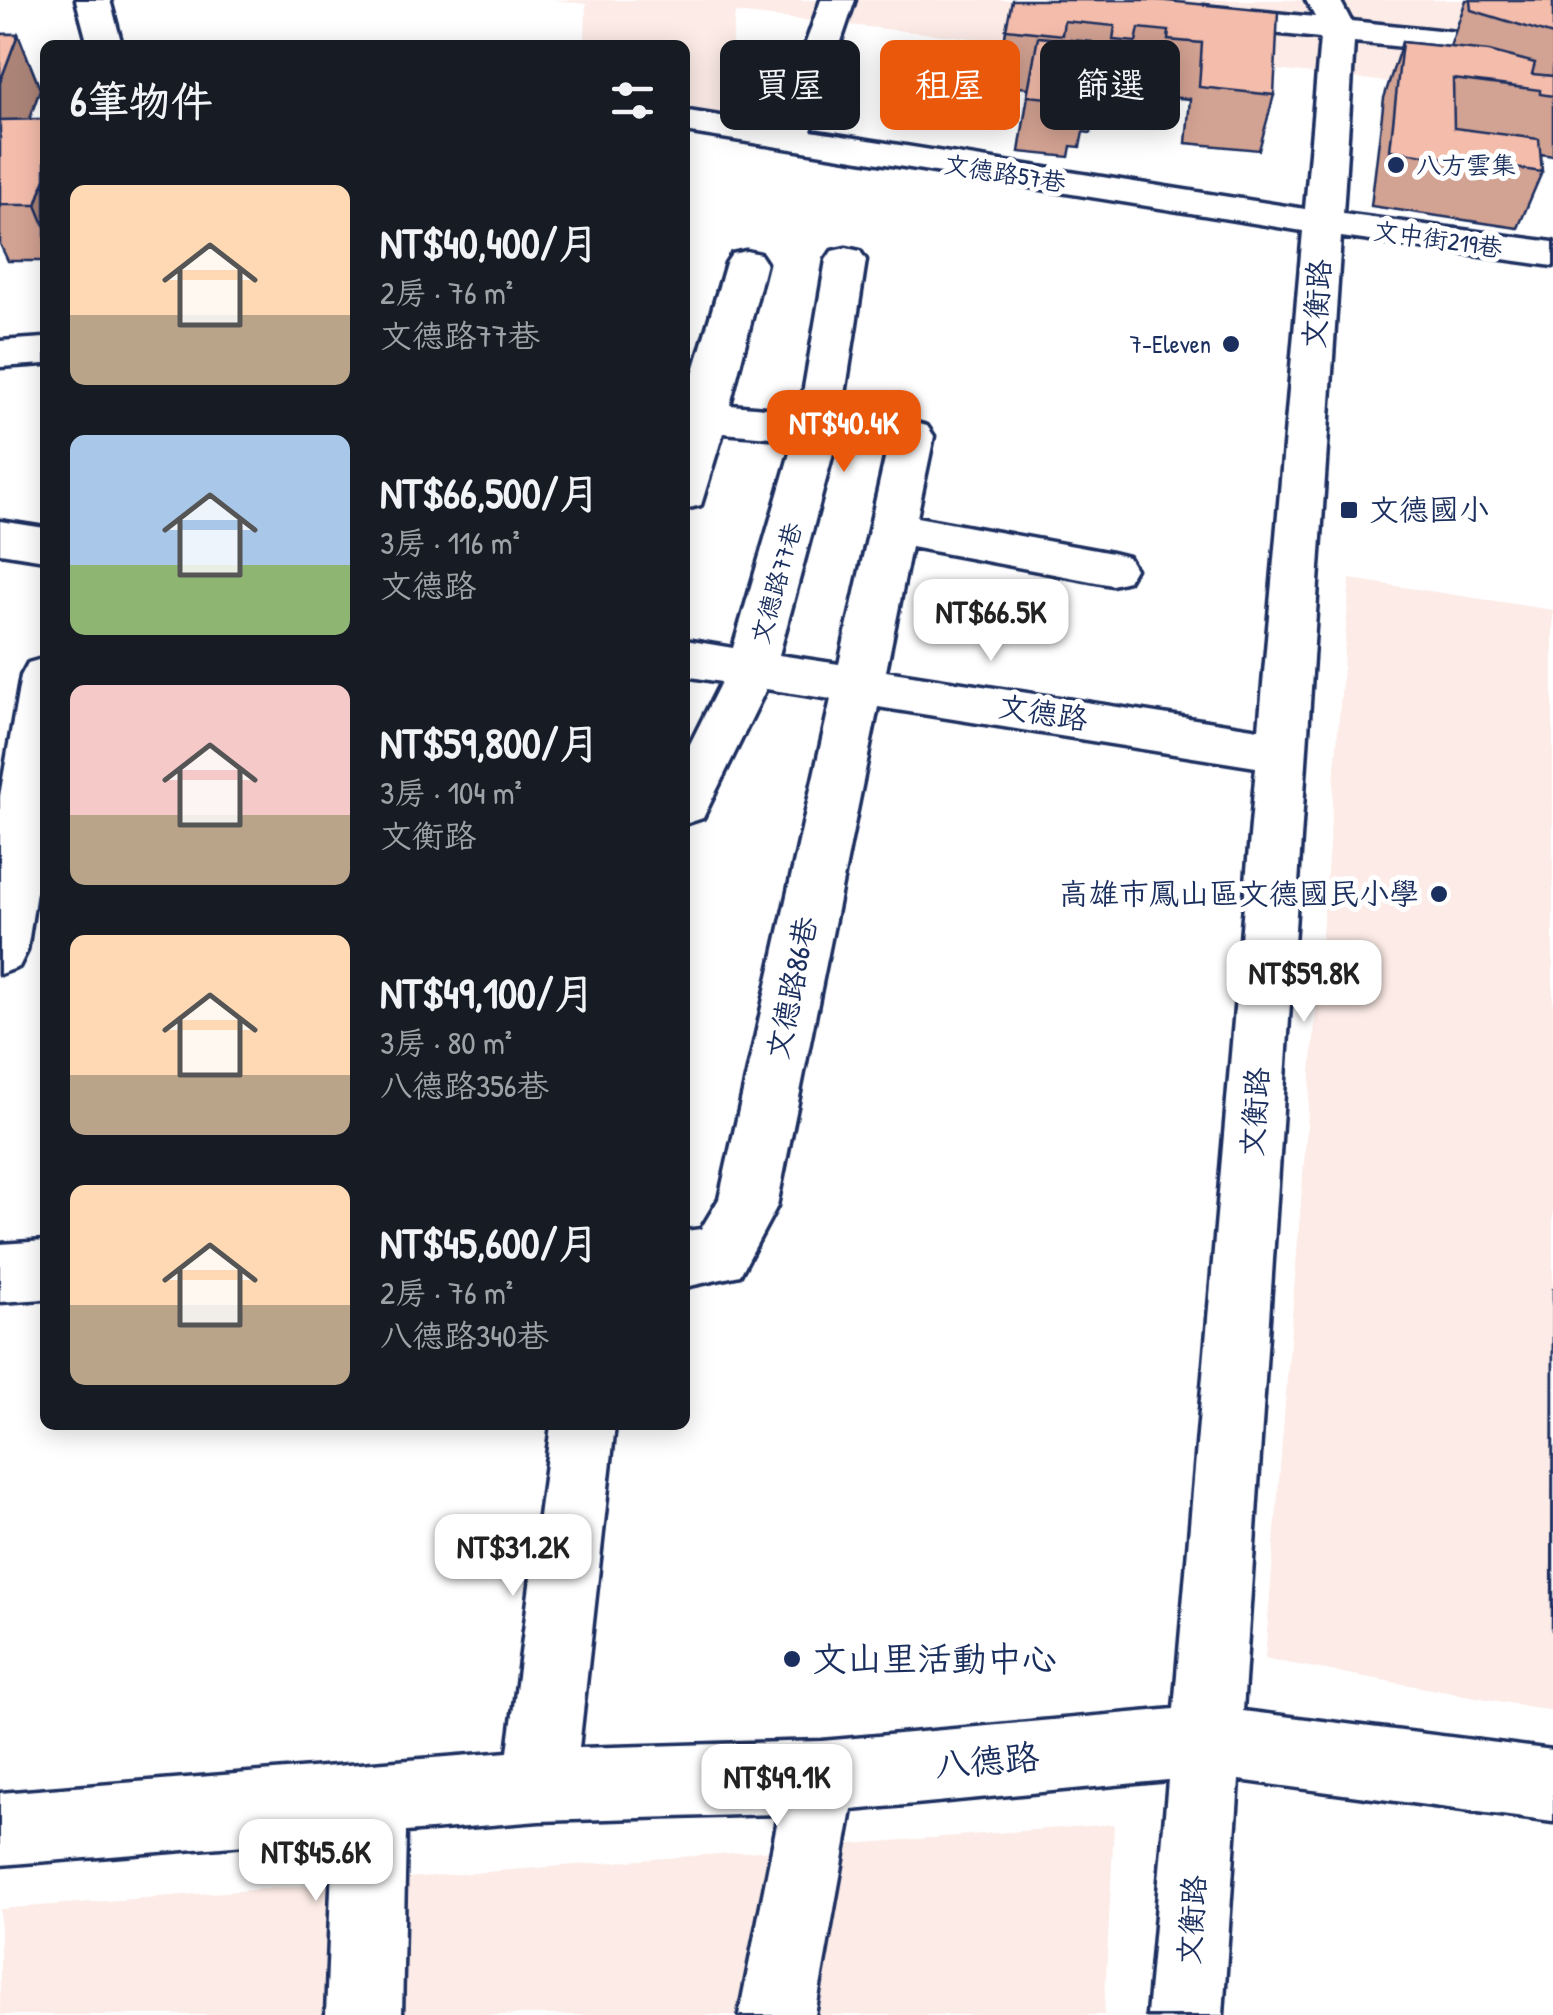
<!DOCTYPE html>
<html lang="zh-TW">
<meta charset="utf-8">
<style>
:root{--surface:#171b24;--page:#20242c;--text:#f1f3f6;--muted:#9ea1a6;--accent:#ea580c}
body{margin:0;font-family:"Patrick Hand","LXGW WenKai TC",sans-serif;background:var(--page);color:var(--text);height:100vh;display:flex;flex-direction:column;font-size:38px;white-space:nowrap}
*{box-sizing:border-box;margin:0}
p{font-size:32px;color:var(--muted)}
.icon{flex:none;width:55px;height:55px;fill:none;stroke:currentColor;stroke-width:2;stroke-linecap:round;stroke-linejoin:round}
.map{position:relative;flex:1;overflow:hidden}
.side{position:absolute;left:40px;top:40px;width:650px;height:1390px;display:flex;flex-direction:column;background:var(--surface);border-radius:15px;box-shadow:0 5px 25px #0003}
.side>*{flex:none}
.top-card{position:absolute;left:720px;top:40px;width:682px;height:90px;display:flex;gap:20px}
.price{position:absolute;translate:-50% -85px;padding:0 22px;border-radius:20px;background:#fff;color:#222;font-size:32px;line-height:65px;filter:drop-shadow(0 2px 5px #0008)}
.price::after{content:'';position:absolute;left:50%;top:60px;width:30px;height:22px;margin-left:-15px;background:inherit;clip-path:polygon(0 0,100% 0,50% 100%)}
.price.active{background:var(--accent);color:#fff}
ul{padding:0;list-style:none}
li{display:flex;align-items:center;gap:30px;height:250px;padding:0 30px}
li span{display:grid;place-items:center;flex:none;width:280px;height:200px;border-radius:15px;color:#555}
li>.icon{margin-inline-start:auto}
span .icon{width:120px;height:120px;fill:#fffc;stroke-width:1}
li b{font-size:42px}
h2{display:flex;justify-content:space-between;align-items:center;height:120px;padding:0 30px;font-size:42px}
.tag{padding:0 35px;border-radius:15px;background:var(--surface);box-shadow:0 5px 25px #0003;font-size:35px;line-height:90px}
.tag.active{background:var(--accent);color:#fff}
.map>svg:first-child{display:block}
.built{fill:#fcebe6}
.lines{fill:none;stroke-linecap:round;stroke-linejoin:round}
.minor-casing{stroke:#1b2f5e;stroke-width:7}
.minor{fill:#fff;fill-rule:evenodd}
.wall{fill:#d2a292;stroke:#1b2f5e;stroke-width:2.5}
.shaded-wall{fill:#ab8477;stroke:#1b2f5e;stroke-width:2.5}
.building{fill:#f4bcaa;stroke:#1b2f5e;stroke-width:2.5}
.poi-dot{fill:#1b2f5e;stroke:#fff;stroke-width:4}
.labels{text-anchor:middle;stroke-width:10;stroke-linejoin:round;paint-order:stroke}
.far-poi-label{font-size:25px;fill:#1b2f5e;stroke:#fff;text-anchor:start}
.far-street-label{font-size:25px;fill:#1b2f5e;stroke:#fff}
.street-label{font-size:30px;fill:#1b2f5e;stroke:#fff}
.poi-label{font-size:30px;fill:#1b2f5e;stroke:#fff;text-anchor:start}
.near-poi-label{font-size:35px;fill:#1b2f5e;stroke:#fff;text-anchor:start}
.near-street-label{font-size:35px;fill:#1b2f5e;stroke:#fff}
</style>
<div class="map">
<svg width="1553" height="2015" viewBox="0 0 1553 2015">
<rect width="100%" height="100%" fill="#fff"/>
<filter id="ink" filterUnits="userSpaceOnUse"><feTurbulence type="fractalNoise" baseFrequency=".01" numOctaves="2"/><feDisplacementMap in="SourceGraphic" scale="20" xChannelSelector="R" yChannelSelector="G"/><feConvolveMatrix kernelMatrix="1 2 1 2 8 2 1 2 1" color-interpolation-filters="sRGB"/></filter>
<g filter="url(#ink)">
<g class="built">
<path d="M 552,0 L 1553,0 L 1400,83 L 735,13 L 725,116 L 685,115 L 685,45 L 585,45 L 586,4 Z"/>
<path d="M 1350,579 L 1553,610 L 1553,1711 L 1265,1659 Z"/>
<path d="M 1114,1824 L 1104,2015 L 0,2015 L 0,1909 Z"/>
</g>
<g class="lines">
<defs>
<g id="minor">
<path d="M 76,0 L 110,0 L 122,45 L 88,45 Z"/>
<path d="M 821,0 L 855,0 L 811,131 L 1305,209 L 1320,38 L 1203,26 L 1191,23 L 1186,16 L 1191,9 L 1203,6 L 1315,17 L 1306,0 L 1340,0 L 1351,21 L 1553,42 L 1553,62 L 1354,42 L 1343,214 L 1553,242 L 1553,266 L 1341,237 L 1243,1711 L 1553,1750 L 1553,1822 L 1239,1780 L 1223,2015 L 1147,2015 L 1168,1780 L 852,1810 L 815,2015 L 739,2015 L 779,1814 L 539,1821 L 406,1832 L 402,2015 L 326,2015 L 333,1838 L 0,1865 L 0,1793 L 508,1752 L 551,1425 L 615,1425 L 579,1748 L 822,1741 L 1174,1709 L 1256,767 L 878,707 L 777,1206 L 740,1275 L 685,1287 L 685,1231 L 701,1229 L 719,1199 L 831,699 L 766,689 L 703,818 L 685,824 L 685,754 L 721,682 L 685,676 L 685,640 L 733,648 L 794,439 L 723,433 L 701,505 L 685,509 L 685,401 L 726,263 L 732,254 L 746,251 L 760,254 L 766,263 L 730,405 L 800,411 L 826,260 L 832,251 L 846,248 L 860,251 L 866,260 L 840,427 L 779,655 L 839,664 L 890,436 L 897,426 L 912,422 L 927,426 L 934,436 L 917,517 L 1112,553 L 1128,557 L 1135,569 L 1128,581 L 1112,585 L 911,547 L 886,671 L 1259,729 L 1303,231 L 685,132 L 688,111 L 777,125 Z"/>
<path d="M 45,338 L 45,364 L 0,367 L 0,341 Z"/>
<path d="M 0,521 L 45,528 L 45,560 L 0,553 Z"/>
<path d="M 45,658 L 45,833 L 27,951 L 19,967 L 0,974 L 0,796 L 21,676 L 28,663 Z"/>
<path d="M 45,1241 L 45,1299 L 0,1302 L 0,1244 Z"/>
</g>
</defs>
<use href="#minor" class="minor-casing"/>
<use href="#minor" class="minor"/>
</g>
<g class="wall">
<path d="M 1157,0 L 1274,95 L 1259,150 L 1186,143 L 1190,99 L 1157,96 L 1158,87 L 1129,84 L 1126,98 L 1104,96 L 1105,82 L 1100,81 L 1091,133 L 1083,132 L 1080,147 L 1071,146 L 1069,157 L 1019,152 L 1029,88 L 999,85 L 1006,29 Z"/>
<path d="M 1466,0 L 1553,0 L 1553,156 L 1541,154 L 1542,172 L 1518,228 L 1371,206 L 1384,98 L 1402,42 L 1450,47 Z"/>
<path d="M 0,34 L 18,34 L 40,89 L 29,119 L 45,119 L 45,261 L 8,261 L 0,244 Z"/>
<path d="M 1553,1288 L 1553,1630 L 1552,1630 Z"/>
</g>
<g class="shaded-wall">
<path d="M 18,34 L 40,89 L 14,165 L 0,131 L 0,82 Z"/>
<path d="M 45,178 L 45,227 L 36,205 Z"/>
</g>
<g class="building">
<path d="M 1012,0 L 1157,0 L 1278,12 L 1274,95 L 1199,87 L 1202,43 L 1168,40 L 1169,31 L 1139,28 L 1136,42 L 1113,40 L 1115,26 L 1064,21 L 1062,35 L 1006,29 Z"/>
<path d="M 1470,0 L 1553,0 L 1553,35 L 1471,10 Z"/>
<path d="M 0,34 L 18,34 L 0,82 Z"/>
<path d="M 1038,37 L 1092,42 L 1095,59 L 1103,60 L 1100,78 L 1092,77 L 1090,91 L 1080,90 L 1078,101 L 1027,96 Z"/>
<path d="M 1402,42 L 1489,51 L 1535,63 L 1532,74 L 1553,76 L 1553,96 L 1540,94 L 1540,90 L 1453,79 L 1454,128 L 1539,139 L 1542,172 L 1390,150 Z"/>
<path d="M 45,119 L 45,178 L 36,205 L 0,205 L 0,120 Z"/>
</g>
</g>
<g class="poi-dot">
<circle cx="1396" cy="165" r="10"/>
<circle cx="1231" cy="344" r="10"/>
<rect x="1339" y="500" width="20" height="20" rx="5"/>
<circle cx="1439" cy="894" r="10"/>
<circle cx="792" cy="1659" r="10"/>
</g>
<g class="labels">
<g class="far-poi-label">
<text x="1416" y="174">八方雲集</text>
<text x="1211" y="353" text-anchor="end">7-Eleven</text>
</g>
<g class="far-street-label">
<text transform="translate(1005 173) rotate(9)" y="9">文德路57巷</text>
<text transform="translate(1438 239) rotate(8)" y="9">文中街219巷</text>
<text transform="translate(776 583) rotate(-74)" y="9">文德路77巷</text>
</g>
<g class="street-label">
<text transform="translate(1317 304) rotate(-86)" y="10">文衡路</text>
<text transform="translate(1043 713) rotate(9)" y="10">文德路</text>
<text transform="translate(792 988) rotate(-78)" y="10">文德路86巷</text>
<text transform="translate(1255 1112) rotate(-86)" y="10">文衡路</text>
<text transform="translate(1192 1920) rotate(-86)" y="10">文衡路</text>
</g>
<g class="poi-label">
<text x="1369" y="520">文德國小</text>
<text x="1419" y="904" text-anchor="end">高雄市鳳山區文德國民小學</text>
</g>
<g class="near-poi-label">
<text x="812" y="1671">文山里活動中心</text>
</g>
<g class="near-street-label">
<text transform="translate(987 1761) rotate(-5)" y="12">八德路</text>
</g>
</g>
</svg>
<b class="price active" style="left:844px;top:475px">NT$40.4K</b>
<b class="price" style="left:991px;top:664px">NT$66.5K</b>
<b class="price" style="left:1304px;top:1025px">NT$59.8K</b>
<b class="price" style="left:513px;top:1599px">NT$31.2K</b>
<b class="price" style="left:777px;top:1829px">NT$49.1K</b>
<b class="price" style="left:316px;top:1904px">NT$45.6K</b>
<div class="top-card">
<a class="tag">買屋</a>
<a class="tag active">租屋</a>
<a class="tag">篩選</a>
</div>
<section class="side">
<h2>6筆物件<svg class="icon" aria-label="filters" viewBox="0 0 24 24"><path d="M4 7h16M4 17h16"/><circle cx="9" cy="7" r="2"/><circle cx="15" cy="17" r="2"/></svg></h2>
<ul>
<li><span style="background:linear-gradient(#ffd9b3 65%,#b9a48a 0)"><svg class="icon" aria-label="home" viewBox="0 0 24 24"><path d="M3 11l9-7 9 7M6 9v11h12V9"/></svg></span><div><b>NT$40,400/月</b><p>2房 · 76 m²</p><p>文德路77巷</p></div></li>
<li><span style="background:linear-gradient(#a9c7e8 65%,#8fb573 0)"><svg class="icon" aria-label="home" viewBox="0 0 24 24"><path d="M3 11l9-7 9 7M6 9v11h12V9"/></svg></span><div><b>NT$66,500/月</b><p>3房 · 116 m²</p><p>文德路</p></div></li>
<li><span style="background:linear-gradient(#f6c9c9 65%,#b9a48a 0)"><svg class="icon" aria-label="home" viewBox="0 0 24 24"><path d="M3 11l9-7 9 7M6 9v11h12V9"/></svg></span><div><b>NT$59,800/月</b><p>3房 · 104 m²</p><p>文衡路</p></div></li>
<li><span style="background:linear-gradient(#ffd9b3 70%,#b9a48a 0)"><svg class="icon" aria-label="home" viewBox="0 0 24 24"><path d="M3 11l9-7 9 7M6 9v11h12V9"/></svg></span><div><b>NT$49,100/月</b><p>3房 · 80 m²</p><p>八德路356巷</p></div></li>
<li><span style="background:linear-gradient(#ffd9b3 60%,#b9a48a 0)"><svg class="icon" aria-label="home" viewBox="0 0 24 24"><path d="M3 11l9-7 9 7M6 9v11h12V9"/></svg></span><div><b>NT$45,600/月</b><p>2房 · 76 m²</p><p>八德路340巷</p></div></li>
</ul>
</section>
</div>
